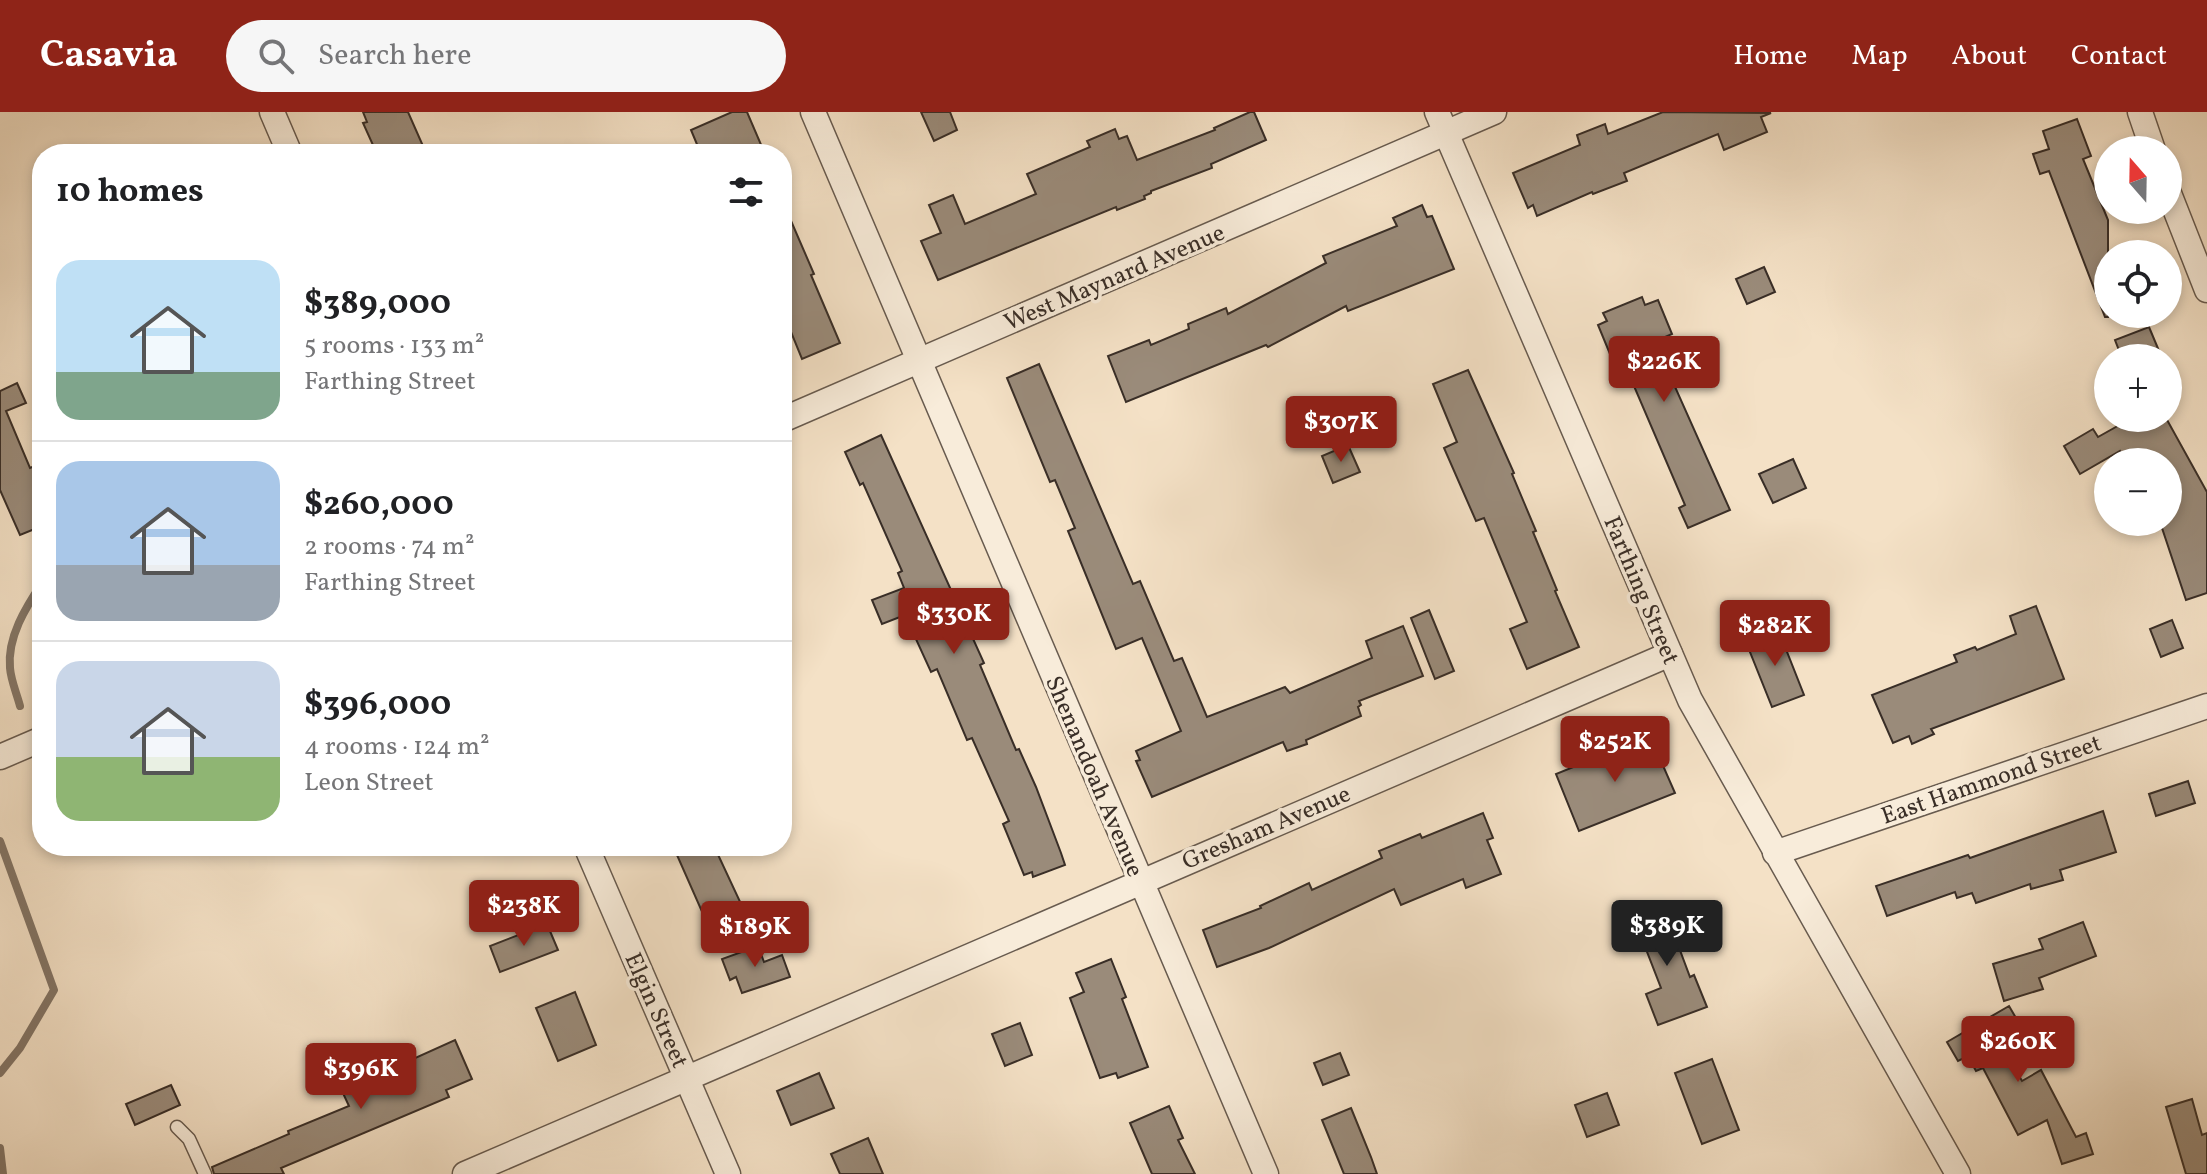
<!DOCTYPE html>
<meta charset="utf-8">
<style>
:root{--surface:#fff;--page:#f6f6f6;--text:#202124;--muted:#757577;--line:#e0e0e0;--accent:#8f2418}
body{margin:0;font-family:Vollkorn,serif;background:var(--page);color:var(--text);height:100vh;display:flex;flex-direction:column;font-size:30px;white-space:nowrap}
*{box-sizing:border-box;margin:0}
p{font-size:26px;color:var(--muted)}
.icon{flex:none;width:44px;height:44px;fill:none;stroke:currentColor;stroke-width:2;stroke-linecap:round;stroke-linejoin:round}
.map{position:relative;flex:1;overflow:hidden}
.drawer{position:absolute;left:32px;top:32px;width:760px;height:712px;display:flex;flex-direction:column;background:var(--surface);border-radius:32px;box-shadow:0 4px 12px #0003}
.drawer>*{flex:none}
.needle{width:52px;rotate:340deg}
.buttons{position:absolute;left:2094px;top:24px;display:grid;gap:16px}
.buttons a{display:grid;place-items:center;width:88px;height:88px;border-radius:50%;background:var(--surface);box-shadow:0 4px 12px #0003;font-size:40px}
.price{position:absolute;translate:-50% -68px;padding:0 18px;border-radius:8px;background:var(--accent);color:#fff;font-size:26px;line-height:52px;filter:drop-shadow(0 2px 4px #0008)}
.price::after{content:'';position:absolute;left:50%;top:48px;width:24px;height:18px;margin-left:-12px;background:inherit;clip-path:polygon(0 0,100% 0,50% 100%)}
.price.current{background:#222;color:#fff}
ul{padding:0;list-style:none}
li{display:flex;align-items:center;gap:24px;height:200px;padding:0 24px}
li+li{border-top:2px solid var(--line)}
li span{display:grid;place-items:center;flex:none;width:224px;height:160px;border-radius:24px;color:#555}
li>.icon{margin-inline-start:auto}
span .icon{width:96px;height:96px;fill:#fffc;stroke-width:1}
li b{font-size:34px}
h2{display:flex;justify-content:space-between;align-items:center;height:96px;padding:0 24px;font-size:34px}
header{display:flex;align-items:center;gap:48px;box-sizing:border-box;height:112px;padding:0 40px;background:var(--accent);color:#fff}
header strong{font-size:38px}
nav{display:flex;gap:44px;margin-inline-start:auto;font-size:28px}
.search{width:560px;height:72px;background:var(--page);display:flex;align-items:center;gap:20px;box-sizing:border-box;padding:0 28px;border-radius:44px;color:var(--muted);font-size:30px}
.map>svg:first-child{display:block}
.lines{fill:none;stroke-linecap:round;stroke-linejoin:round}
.stream{stroke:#837566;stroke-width:8}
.building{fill:#9a8b7a;stroke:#392e27;stroke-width:2}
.lane-casing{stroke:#685b4f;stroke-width:15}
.street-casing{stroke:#685b4f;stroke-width:27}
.lane{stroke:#f8ecda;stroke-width:12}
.street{stroke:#f8ecda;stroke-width:24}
.labels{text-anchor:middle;stroke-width:7;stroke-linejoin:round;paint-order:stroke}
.street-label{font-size:24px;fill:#392e27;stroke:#f8ecda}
</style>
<header>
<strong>Casavia</strong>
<div class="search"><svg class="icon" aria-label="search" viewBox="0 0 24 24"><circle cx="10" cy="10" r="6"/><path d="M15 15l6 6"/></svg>Search here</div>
<nav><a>Home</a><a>Map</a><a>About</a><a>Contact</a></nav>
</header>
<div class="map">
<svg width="2207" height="1062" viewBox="0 0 2207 1062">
<rect width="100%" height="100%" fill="#f4e1c6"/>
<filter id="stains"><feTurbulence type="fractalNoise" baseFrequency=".0025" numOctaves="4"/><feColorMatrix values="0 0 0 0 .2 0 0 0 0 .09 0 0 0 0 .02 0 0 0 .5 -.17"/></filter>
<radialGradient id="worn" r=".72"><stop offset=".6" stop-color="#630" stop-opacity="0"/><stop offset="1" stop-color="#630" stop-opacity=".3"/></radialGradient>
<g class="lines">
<g class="stream">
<path d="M 20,594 C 17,582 11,569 10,556 C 7,525 26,495 42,471"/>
<path d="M 0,729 L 54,878 L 20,936 L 0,961"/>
<path d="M 0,1036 L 3,1062"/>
</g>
</g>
<g class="building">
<path d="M 363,0 L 408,0 L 423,34 L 406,42 L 377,42 L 363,11 L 367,10 Z"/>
<path d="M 732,0 L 747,0 L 762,35 L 746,42 L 701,42 L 691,18 Z"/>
<path d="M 921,0 L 950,0 L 957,18 L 934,29 Z"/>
<path d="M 1250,0 L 1254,0 L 1266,28 L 1211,52 L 1212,56 L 1151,79 L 1151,81 L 1144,84 L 1145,87 L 1117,98 L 1116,95 L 938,168 L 921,129 L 941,121 L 929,93 L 953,83 L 965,112 L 1036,82 L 1027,62 L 1090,35 L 1087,29 L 1115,17 L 1119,27 L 1127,24 L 1137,48 L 1215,18 L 1214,16 Z"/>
<path d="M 1663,0 L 1771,1 L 1761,5 L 1767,20 L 1724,38 L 1718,22 L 1624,61 L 1627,69 L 1593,82 L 1592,80 L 1537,104 L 1533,93 L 1528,96 L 1513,61 L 1580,33 L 1577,23 L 1605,12 L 1608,22 Z"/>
<path d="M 2077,7 L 2091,44 L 2083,47 L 2108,108 L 2108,205 L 2105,205 L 2049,59 L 2040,62 L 2033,42 L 2049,37 L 2043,19 Z"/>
<path d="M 782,88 L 814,162 L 811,163 L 840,231 L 802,247 L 782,198 Z"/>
<path d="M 1422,93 L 1427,105 L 1432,104 L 1454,157 L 1348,199 L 1346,194 L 1268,235 L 1266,233 L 1126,290 L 1108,244 L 1149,228 L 1151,233 L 1189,217 L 1188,212 L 1226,196 L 1228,202 L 1326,151 L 1323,144 L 1397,114 L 1393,106 Z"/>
<path d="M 1764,155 L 1775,180 L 1747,192 L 1736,167 Z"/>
<path d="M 1642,185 L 1645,193 L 1658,188 L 1672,222 L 1665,225 L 1673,243 L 1663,248 L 1730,398 L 1688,416 L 1679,396 L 1685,393 L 1619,239 L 1610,242 L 1598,213 L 1607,209 L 1603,201 Z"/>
<path d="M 2149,215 L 2162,246 L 2122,246 L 2115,228 Z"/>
<path d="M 1039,252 L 1133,472 L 1140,469 L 1174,549 L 1182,546 L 1207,605 L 1285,575 L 1290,581 L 1372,546 L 1366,529 L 1403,514 L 1423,564 L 1359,589 L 1361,593 L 1358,595 L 1361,604 L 1306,628 L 1307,632 L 1287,639 L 1283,630 L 1152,685 L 1136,649 L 1140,648 L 1136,639 L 1181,619 L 1142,526 L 1116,537 L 1068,419 L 1075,416 L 1055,368 L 1050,370 L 1007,266 Z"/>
<path d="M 1468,258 L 1514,361 L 1512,362 L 1536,419 L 1533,420 L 1557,478 L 1555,479 L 1579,535 L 1527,557 L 1510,517 L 1527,510 L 1484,406 L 1476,409 L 1444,336 L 1457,330 L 1433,272 Z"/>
<path d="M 17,271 L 26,291 L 6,299 L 30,356 L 42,351 L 42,414 L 20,423 L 0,378 L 0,279 Z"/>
<path d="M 2132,306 L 2166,306 L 2207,380 L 2207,481 L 2186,488 L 2160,410 L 2168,410 L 2168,350 L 2126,350 L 2120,339 L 2080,362 L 2064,334 L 2093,317 L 2098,325 Z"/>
<path d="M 881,323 L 984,551 L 980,553 L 1016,638 L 1019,637 L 1036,675 L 1061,741 L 1065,753 L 1033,765 L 1032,760 L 1024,763 L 1003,712 L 1009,709 L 972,626 L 967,628 L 937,557 L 931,560 L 905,503 L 882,512 L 872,488 L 904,476 L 898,461 L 902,459 L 863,371 L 860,373 L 845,340 Z"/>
<path d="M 1348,333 L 1360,360 L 1333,371 L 1322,344 Z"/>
<path d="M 1793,347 L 1806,376 L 1773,391 L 1759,362 Z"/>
<path d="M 2036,494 L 2064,567 L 1931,617 L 1934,622 L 1912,632 L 1909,624 L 1893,631 L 1872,583 L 1957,550 L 1954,543 L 1975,535 L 1977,538 L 2016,522 L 2010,504 Z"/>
<path d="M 1429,498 L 1454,559 L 1435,567 L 1411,506 Z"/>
<path d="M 2172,508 L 2183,536 L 2161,545 L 2150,517 Z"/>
<path d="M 1778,517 L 1804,583 L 1772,595 L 1746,530 Z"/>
<path d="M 1650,624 L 1675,681 L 1579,719 L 1556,662 Z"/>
<path d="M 2188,669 L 2195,691 L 2156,704 L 2149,682 Z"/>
<path d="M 2103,699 L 2116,740 L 2060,758 L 2063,768 L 2031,777 L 2030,772 L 1976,791 L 1972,781 L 1957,786 L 1955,780 L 1887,804 L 1876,774 L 1968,743 L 1970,746 Z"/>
<path d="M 1483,701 L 1493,726 L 1487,728 L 1501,762 L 1466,776 L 1463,767 L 1401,793 L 1394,777 L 1269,836 L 1217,855 L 1203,818 L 1261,796 L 1260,794 L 1309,771 L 1312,778 L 1382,746 L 1379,739 L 1420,722 L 1422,726 Z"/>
<path d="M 673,734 L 714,734 L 742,794 L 707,811 Z"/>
<path d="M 1662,790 L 1690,865 L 1694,863 L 1707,895 L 1658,913 L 1646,882 L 1661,876 L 1632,801 Z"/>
<path d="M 2083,810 L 2096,844 L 2039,866 L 2043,877 L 2004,889 L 1993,852 L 2043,837 L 2039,827 Z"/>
<path d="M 547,812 L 558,838 L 500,860 L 490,834 Z"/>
<path d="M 758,834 L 764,850 L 782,843 L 790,865 L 742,881 L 736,865 L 730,868 L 722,847 Z"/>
<path d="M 1111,847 L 1126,885 L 1122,887 L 1148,955 L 1118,966 L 1116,961 L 1100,966 L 1070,886 L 1084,880 L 1076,861 Z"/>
<path d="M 575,880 L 596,933 L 558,949 L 536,896 Z"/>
<path d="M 2009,894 L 2023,918 L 2000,930 L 2022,969 L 2041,958 L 2076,1025 L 2086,1021 L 2093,1042 L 2062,1052 L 2047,1008 L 2018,1023 L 1983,956 L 1976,959 L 1968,944 L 1958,949 L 1947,930 Z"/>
<path d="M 1020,911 L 1032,943 L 1005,954 L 992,922 Z"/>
<path d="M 455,928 L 472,967 L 446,978 L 449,985 L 281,1056 L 284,1062 L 214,1062 L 212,1055 L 289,1022 L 288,1019 L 349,994 L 342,979 Z"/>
<path d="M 1340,941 L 1349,963 L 1323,973 L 1314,951 Z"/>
<path d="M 1712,947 L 1739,1018 L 1702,1032 L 1675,961 Z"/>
<path d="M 819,961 L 834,996 L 791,1013 L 777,979 Z"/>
<path d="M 171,973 L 180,993 L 135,1013 L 126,992 Z"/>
<path d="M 1607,981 L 1619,1013 L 1587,1025 L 1575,993 Z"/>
<path d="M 2192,987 L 2202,1023 L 2207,1021 L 2207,1062 L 2186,1062 L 2166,995 Z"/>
<path d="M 1169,994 L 1183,1026 L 1178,1028 L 1195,1062 L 1152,1062 L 1130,1011 Z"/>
<path d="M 1351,996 L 1371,1045 L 1377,1062 L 1344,1062 L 1322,1008 Z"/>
<path d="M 868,1026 L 883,1062 L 840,1062 L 831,1042 Z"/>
</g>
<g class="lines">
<defs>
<path id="lane" d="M 177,1015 L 189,1027 L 205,1062"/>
<g id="street">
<path d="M 272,0 L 290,42"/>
<path d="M 813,0 L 1266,1062"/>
<path d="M 1437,0 L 1690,588 L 1958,1062"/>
<path d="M 2140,0 L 2153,38"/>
<path d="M 2168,79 L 2207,178"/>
<path d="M 782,308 L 1494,0"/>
<path d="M 0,645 L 42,627"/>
<path d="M 586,734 L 728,1062"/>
<path d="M 1775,741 L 2207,594"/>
<path d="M 465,1062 L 1670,542"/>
</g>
</defs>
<use href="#lane" class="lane-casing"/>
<use href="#street" class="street-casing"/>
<use href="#lane" class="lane"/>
<use href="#street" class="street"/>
</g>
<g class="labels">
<g class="street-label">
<text transform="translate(1114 165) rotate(-23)" y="8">West Maynard Avenue</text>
<text transform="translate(1642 478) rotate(67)" y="8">Farthing Street</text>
<text transform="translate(1095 664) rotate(67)" y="8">Shenandoah Avenue</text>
<text transform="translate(1991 667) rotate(-19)" y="8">East Hammond Street</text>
<text transform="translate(1266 715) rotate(-23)" y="8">Gresham Avenue</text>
<text transform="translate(657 898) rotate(66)" y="8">Elgin Street</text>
</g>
</g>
<rect width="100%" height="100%" filter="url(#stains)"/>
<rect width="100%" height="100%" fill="url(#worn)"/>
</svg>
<div class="buttons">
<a><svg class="needle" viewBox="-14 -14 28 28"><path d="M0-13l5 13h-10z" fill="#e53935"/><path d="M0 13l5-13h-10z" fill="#757577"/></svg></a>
<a><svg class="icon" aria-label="locate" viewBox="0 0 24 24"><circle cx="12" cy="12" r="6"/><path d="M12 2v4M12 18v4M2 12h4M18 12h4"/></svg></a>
<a>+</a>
<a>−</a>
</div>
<b class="price" style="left:1664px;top:292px">$226K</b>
<b class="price" style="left:1341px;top:352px">$307K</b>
<b class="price" style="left:954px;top:544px">$330K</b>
<b class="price" style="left:1775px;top:556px">$282K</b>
<b class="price" style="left:1615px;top:672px">$252K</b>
<b class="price" style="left:524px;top:836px">$238K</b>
<b class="price current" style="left:1667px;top:856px">$389K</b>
<b class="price" style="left:755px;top:857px">$189K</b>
<b class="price" style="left:2018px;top:972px">$260K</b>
<b class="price" style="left:361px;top:999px">$396K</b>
<section class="drawer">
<h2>10 homes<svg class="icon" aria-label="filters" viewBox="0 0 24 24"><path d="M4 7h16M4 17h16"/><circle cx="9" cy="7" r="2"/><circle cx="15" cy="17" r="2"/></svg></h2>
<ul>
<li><span style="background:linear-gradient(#bfe0f5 70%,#7fa58c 0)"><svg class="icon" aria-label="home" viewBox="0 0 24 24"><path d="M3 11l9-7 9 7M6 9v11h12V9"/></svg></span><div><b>$389,000</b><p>5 rooms · 133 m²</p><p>Farthing Street</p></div></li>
<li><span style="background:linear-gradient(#a9c7e8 65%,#9aa5b1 0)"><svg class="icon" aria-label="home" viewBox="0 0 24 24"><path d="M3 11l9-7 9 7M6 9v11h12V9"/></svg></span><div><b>$260,000</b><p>2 rooms · 74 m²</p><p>Farthing Street</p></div></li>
<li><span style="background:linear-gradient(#c9d6e8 60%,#8fb573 0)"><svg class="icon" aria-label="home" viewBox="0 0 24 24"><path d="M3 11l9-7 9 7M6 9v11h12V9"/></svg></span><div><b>$396,000</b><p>4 rooms · 124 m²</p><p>Leon Street</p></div></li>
</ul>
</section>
</div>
